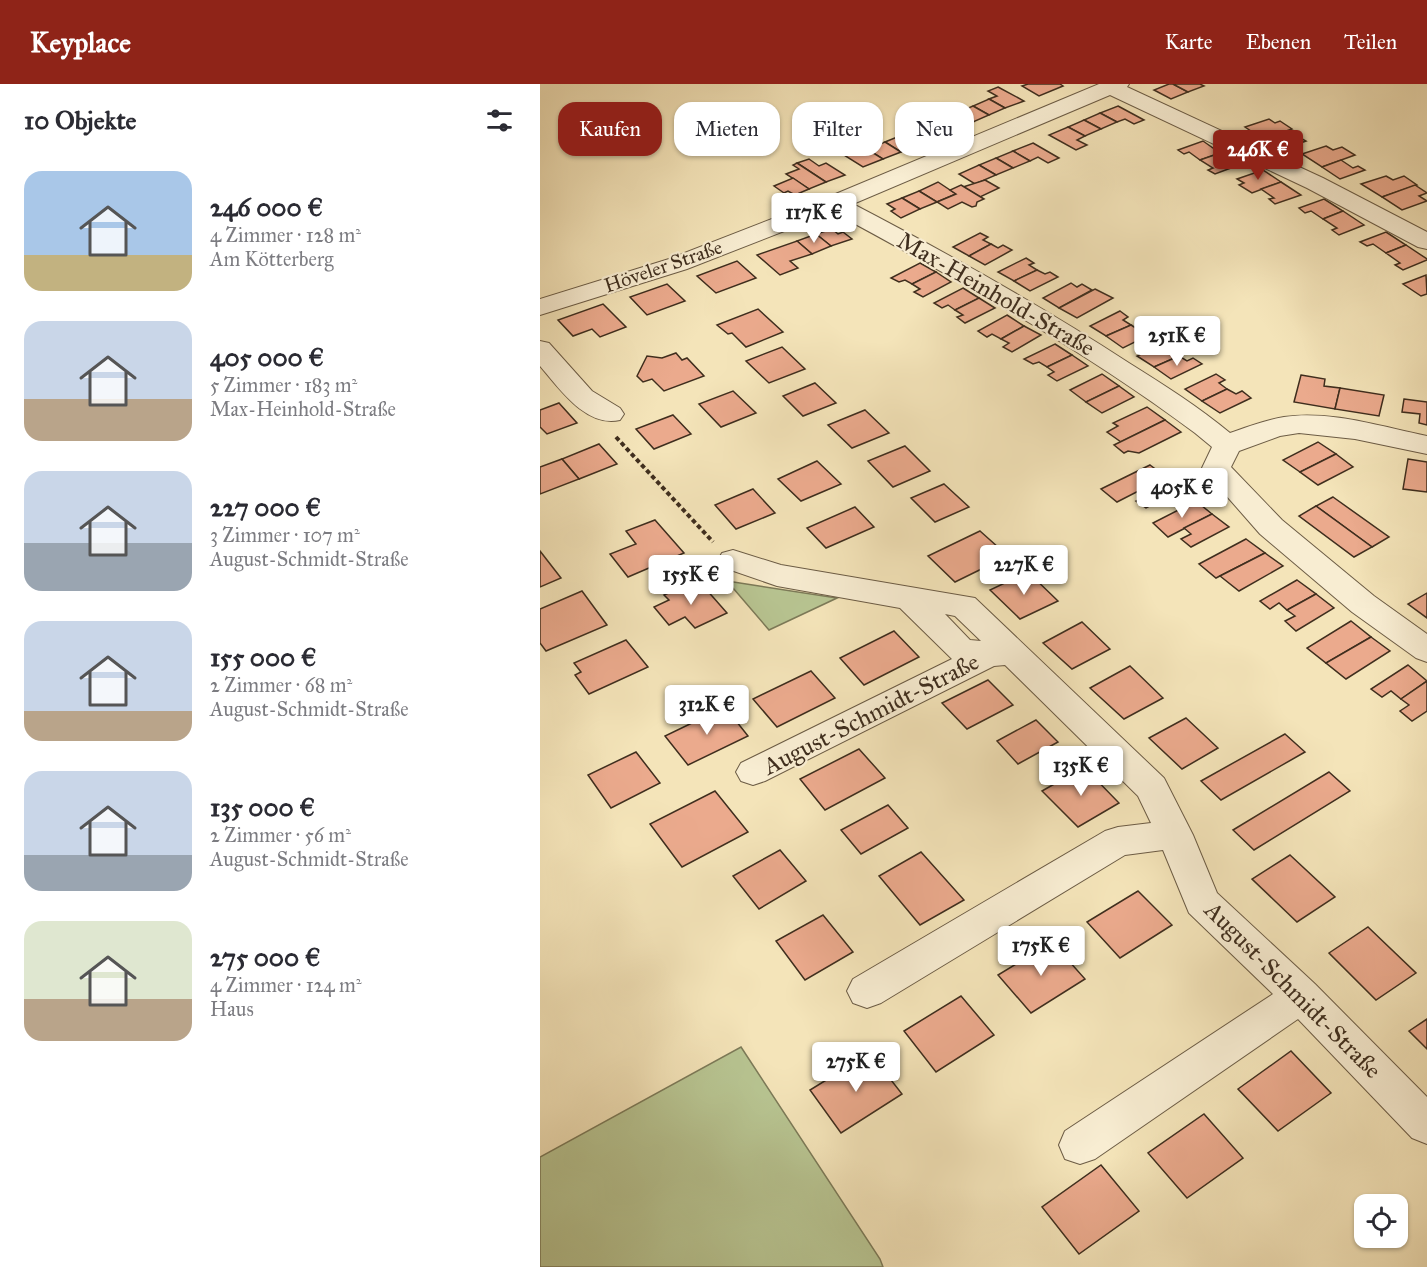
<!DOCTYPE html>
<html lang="de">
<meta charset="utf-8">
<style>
:root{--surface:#fff;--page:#f2f2f3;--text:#2b2b33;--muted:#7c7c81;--accent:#8f2418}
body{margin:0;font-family:"IM FELL Great Primer",serif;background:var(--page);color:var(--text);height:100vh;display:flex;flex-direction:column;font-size:22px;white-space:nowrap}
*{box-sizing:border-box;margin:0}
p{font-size:20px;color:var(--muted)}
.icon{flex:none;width:33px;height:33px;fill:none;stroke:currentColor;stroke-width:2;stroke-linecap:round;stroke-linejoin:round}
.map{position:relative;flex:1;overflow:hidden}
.sheet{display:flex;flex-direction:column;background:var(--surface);width:540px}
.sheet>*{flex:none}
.top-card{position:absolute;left:18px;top:18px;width:570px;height:54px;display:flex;gap:12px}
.tools{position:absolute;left:814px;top:1110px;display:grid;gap:12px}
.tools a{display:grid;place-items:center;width:54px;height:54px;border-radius:12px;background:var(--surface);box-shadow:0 2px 4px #0004;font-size:30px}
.price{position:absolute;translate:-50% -51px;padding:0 14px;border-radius:6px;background:#fff;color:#222;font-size:20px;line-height:39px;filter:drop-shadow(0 2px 3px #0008)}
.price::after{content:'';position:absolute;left:50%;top:36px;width:18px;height:14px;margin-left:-9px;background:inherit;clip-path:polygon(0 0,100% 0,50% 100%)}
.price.active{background:var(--accent);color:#fff}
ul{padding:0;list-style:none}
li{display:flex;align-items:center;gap:18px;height:150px;padding:0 24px}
li span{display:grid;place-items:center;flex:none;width:168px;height:120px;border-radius:18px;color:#555}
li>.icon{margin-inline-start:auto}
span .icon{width:72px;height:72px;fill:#fffc;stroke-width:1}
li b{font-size:26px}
h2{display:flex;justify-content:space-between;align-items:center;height:72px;padding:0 24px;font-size:26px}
.pill{padding:0 21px;border-radius:18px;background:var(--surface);box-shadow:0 2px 4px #0004;font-size:21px;line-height:54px}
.pill.active{background:var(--accent);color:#fff}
header{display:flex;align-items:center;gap:36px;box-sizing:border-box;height:84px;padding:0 30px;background:var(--accent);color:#fff}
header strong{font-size:28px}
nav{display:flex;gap:33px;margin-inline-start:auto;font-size:21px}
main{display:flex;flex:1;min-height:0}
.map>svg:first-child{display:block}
.green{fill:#b8c592;stroke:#7c7a58;stroke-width:1.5}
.building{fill:#ebaa8d;stroke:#3f2e1e;stroke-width:1.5}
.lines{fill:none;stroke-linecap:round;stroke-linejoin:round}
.minor-casing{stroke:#6c5c45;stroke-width:2}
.path{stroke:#3f2e1e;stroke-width:4;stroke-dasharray:4.5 3;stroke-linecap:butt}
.minor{fill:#f8edd2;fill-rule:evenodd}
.labels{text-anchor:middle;stroke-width:4.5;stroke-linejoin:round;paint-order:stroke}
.far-street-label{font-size:20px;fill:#3f2e1e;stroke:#f8edd2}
.street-label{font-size:24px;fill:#3f2e1e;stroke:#f8edd2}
</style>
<header>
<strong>Keyplace</strong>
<nav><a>Karte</a><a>Ebenen</a><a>Teilen</a></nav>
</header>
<main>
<section class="sheet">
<h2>10 Objekte<svg class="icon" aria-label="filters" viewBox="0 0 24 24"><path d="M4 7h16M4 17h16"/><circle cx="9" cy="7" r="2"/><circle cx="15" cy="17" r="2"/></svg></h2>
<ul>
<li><span style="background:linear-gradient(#a9c7e8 70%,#c2b280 0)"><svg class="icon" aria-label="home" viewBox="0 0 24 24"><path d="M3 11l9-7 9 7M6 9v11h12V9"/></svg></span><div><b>246 000 €</b><p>4 Zimmer · 128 m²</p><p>Am Kötterberg</p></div></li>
<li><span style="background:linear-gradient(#c9d6e8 65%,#b9a48a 0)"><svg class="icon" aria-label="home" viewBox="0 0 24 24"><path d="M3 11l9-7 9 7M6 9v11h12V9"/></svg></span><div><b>405 000 €</b><p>5 Zimmer · 183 m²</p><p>Max-Heinhold-Straße</p></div></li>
<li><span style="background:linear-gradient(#c9d6e8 60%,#9aa5b1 0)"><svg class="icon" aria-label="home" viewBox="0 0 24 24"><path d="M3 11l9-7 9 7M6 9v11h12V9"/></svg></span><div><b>227 000 €</b><p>3 Zimmer · 107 m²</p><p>August-Schmidt-Straße</p></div></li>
<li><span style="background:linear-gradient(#c9d6e8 75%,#b9a48a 0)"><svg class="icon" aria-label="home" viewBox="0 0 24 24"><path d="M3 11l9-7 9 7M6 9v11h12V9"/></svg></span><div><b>155 000 €</b><p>2 Zimmer · 68 m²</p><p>August-Schmidt-Straße</p></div></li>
<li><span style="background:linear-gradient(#c9d6e8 70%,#9aa5b1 0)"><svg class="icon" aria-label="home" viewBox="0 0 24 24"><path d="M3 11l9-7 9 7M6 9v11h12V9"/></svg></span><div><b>135 000 €</b><p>2 Zimmer · 56 m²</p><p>August-Schmidt-Straße</p></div></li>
<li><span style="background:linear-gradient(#dfe7d0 65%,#b9a48a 0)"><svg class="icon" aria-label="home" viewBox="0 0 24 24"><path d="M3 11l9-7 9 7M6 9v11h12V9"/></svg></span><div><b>275 000 €</b><p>4 Zimmer · 124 m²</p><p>Haus</p></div></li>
</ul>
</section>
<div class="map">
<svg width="887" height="1183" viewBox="0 0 887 1183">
<rect width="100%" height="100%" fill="#f4e4b9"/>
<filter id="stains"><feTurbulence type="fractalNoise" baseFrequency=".00333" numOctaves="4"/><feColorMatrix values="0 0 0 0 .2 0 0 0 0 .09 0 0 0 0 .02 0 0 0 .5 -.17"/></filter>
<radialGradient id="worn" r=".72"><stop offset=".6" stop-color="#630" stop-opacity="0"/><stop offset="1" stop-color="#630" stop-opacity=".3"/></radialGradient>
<g class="green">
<path d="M 187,497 L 297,514 L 229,546 Z"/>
<path d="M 201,963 L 340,1175 L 343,1183 L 0,1183 L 0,1073 Z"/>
</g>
<g class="building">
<path d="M 488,0 L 520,0 L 523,2 L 499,12 L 482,2 Z"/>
<path d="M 629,0 L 633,0 L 648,8 L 631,15 L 614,6 Z"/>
<path d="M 633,0 L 660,0 L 664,2 L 648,8 Z"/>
<path d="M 458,3 L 484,17 L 465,24 L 449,15 L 457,12 L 448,7 Z"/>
<path d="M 449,15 L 465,24 L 449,31 L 433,22 Z"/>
<path d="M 433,22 L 449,31 L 433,38 L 416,29 Z"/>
<path d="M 578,22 L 604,36 L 594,40 L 585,35 L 577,38 L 560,29 Z"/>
<path d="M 399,27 L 408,32 L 416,29 L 433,38 L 414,46 L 389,32 Z"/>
<path d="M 185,28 L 206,38 L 177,49 L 170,44 L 165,46 L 155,39 Z"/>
<path d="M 560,29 L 577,38 L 561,45 L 544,36 Z"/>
<path d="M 729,35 L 735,39 L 740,37 L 752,45 L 723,55 L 705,43 Z"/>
<path d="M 544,36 L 561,45 L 545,52 L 528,43 Z"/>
<path d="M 373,38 L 398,52 L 378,61 L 362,51 L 370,48 L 362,42 Z"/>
<path d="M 528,43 L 545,52 L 537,56 L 547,61 L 536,66 L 509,51 Z"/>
<path d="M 743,48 L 754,55 L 759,53 L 766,57 L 741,66 L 723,55 Z"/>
<path d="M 362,51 L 378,61 L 361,68 L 345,58 Z"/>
<path d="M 663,57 L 680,69 L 660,76 L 649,68 L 644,70 L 638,66 Z"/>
<path d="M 345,58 L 361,68 L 343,75 L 327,65 Z"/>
<path d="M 493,59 L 519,74 L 508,79 L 498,73 L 490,77 L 473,67 Z"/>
<path d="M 786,62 L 793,66 L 802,63 L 815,71 L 782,83 L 762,70 Z"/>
<path d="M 310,64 L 318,69 L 327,65 L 343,75 L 323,83 L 299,68 Z"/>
<path d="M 473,67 L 490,77 L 473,84 L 456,74 Z"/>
<path d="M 680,69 L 699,81 L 675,90 L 668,86 L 673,84 L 660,76 Z"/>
<path d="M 456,74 L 473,84 L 456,91 L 439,81 Z"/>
<path d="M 269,75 L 279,82 L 286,79 L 305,91 L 286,98 L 257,79 Z"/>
<path d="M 801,76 L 813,84 L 818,82 L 825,86 L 800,95 L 782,83 Z"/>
<path d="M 257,79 L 286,98 L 269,105 L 246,90 L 259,85 L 253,81 Z"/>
<path d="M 439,81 L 456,91 L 435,100 L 419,90 Z"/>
<path d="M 723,86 L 741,98 L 712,109 L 699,101 L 704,99 L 697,95 Z"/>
<path d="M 846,92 L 853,96 L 864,92 L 877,101 L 842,113 L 821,100 Z"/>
<path d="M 253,94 L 269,105 L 255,111 L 248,107 L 244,109 L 234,102 Z"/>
<path d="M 445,96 L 459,104 L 440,113 L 423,103 Z"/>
<path d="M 398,98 L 416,110 L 397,118 L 379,107 Z"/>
<path d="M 741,98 L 761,111 L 735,120 L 729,115 L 734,114 L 721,105 Z"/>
<path d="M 421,101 L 444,115 L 437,118 L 436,122 L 432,123 L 422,118 L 408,125 L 397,118 L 416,110 L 410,106 Z"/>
<path d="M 875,101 L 887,109 L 879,112 L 887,117 L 862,126 L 842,113 Z"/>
<path d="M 379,107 L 397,118 L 380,125 L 362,114 Z"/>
<path d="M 362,114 L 380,125 L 361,134 L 351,127 L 355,125 L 347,120 Z"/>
<path d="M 784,115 L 803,127 L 783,135 L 771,127 L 765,129 L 759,124 Z"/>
<path d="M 803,127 L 824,141 L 799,151 L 792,146 L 797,144 L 783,135 Z"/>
<path d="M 292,145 L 298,150 L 303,148 L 312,155 L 291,162 L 276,150 Z"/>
<path d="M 846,148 L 866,161 L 846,169 L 833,160 L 827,162 L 820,158 Z"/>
<path d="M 440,149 L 448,153 L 443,156 L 451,160 L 429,172 L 413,163 Z"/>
<path d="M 276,150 L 291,162 L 272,170 L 257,157 Z"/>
<path d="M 257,157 L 272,170 L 250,177 L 258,184 L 240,191 L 217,171 Z"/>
<path d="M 451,160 L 458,164 L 463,161 L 472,166 L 445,181 L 429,172 Z"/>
<path d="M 866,161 L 887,175 L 887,176 L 863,186 L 855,181 L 860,179 L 846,169 Z"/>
<path d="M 486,174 L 494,179 L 489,181 L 497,186 L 474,197 L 458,188 Z"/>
<path d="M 197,177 L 216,194 L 176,209 L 157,192 Z"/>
<path d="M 380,179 L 396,188 L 372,200 L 365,196 L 359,198 L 351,194 Z"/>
<path d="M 497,186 L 505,190 L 510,188 L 518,193 L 490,207 L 474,197 Z"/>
<path d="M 396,188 L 411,198 L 383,213 L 374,208 L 380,205 L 372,200 Z"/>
<path d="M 886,191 L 887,210 L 881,212 L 863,200 Z"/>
<path d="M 531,199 L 537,203 L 542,200 L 552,206 L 519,224 L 503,214 Z"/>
<path d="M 127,200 L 145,217 L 107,231 L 90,213 Z"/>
<path d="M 423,204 L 439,214 L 415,226 L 408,221 L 402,224 L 394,219 Z"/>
<path d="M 555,205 L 573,214 L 537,234 L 519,224 Z"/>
<path d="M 439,214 L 455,224 L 425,239 L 417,233 L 423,231 L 415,226 Z"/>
<path d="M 63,220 L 86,243 L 60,253 L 52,245 L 33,252 L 18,236 Z"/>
<path d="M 218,225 L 243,248 L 206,263 L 192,249 L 188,250 L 177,241 Z"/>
<path d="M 580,227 L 588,233 L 583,236 L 591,241 L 566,252 L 550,242 Z"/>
<path d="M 467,231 L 484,242 L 461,255 L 452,250 L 447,253 L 438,247 Z"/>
<path d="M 591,241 L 599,246 L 604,243 L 613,249 L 583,264 L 566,252 Z"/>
<path d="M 484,242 L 501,251 L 472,268 L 463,263 L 469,259 L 461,255 Z"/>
<path d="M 628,258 L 637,264 L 631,266 L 639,272 L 614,283 L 597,272 Z"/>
<path d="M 515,260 L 532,271 L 507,283 L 499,278 L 493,280 L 484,275 Z"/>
<path d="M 242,263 L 265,285 L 229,299 L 206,277 Z"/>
<path d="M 136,269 L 142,276 L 147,274 L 164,292 L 124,307 L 112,295 L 103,298 L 97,292 L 107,272 L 122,274 Z"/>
<path d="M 532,271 L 548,282 L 517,297 L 508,291 L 514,288 L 507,283 Z"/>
<path d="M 639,272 L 647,277 L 653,274 L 662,280 L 631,295 L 614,283 Z"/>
<path d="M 562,290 L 579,302 L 546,318 L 530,306 Z"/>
<path d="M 676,290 L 685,296 L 679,299 L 687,305 L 662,317 L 645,305 Z"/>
<path d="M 761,291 L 785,295 L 784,302 L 800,304 L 795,325 L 754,318 Z"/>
<path d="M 275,299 L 296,319 L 263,332 L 243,312 Z"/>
<path d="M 579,302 L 594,313 L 562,329 L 546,318 Z"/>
<path d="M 800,304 L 844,311 L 839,332 L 795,325 Z"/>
<path d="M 687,305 L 696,310 L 702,307 L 711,314 L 680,329 L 662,317 Z"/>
<path d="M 193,307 L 216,329 L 181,343 L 159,320 Z"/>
<path d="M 864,315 L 887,318 L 887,341 L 879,339 L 880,330 L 862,328 Z"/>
<path d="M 19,319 L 37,339 L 7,350 L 0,343 L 0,326 Z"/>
<path d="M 607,323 L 625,336 L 581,358 L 567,348 L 578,342 L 573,339 Z"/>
<path d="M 325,326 L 349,349 L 312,364 L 288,341 Z"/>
<path d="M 133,331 L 151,350 L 114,365 L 96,345 Z"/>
<path d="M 625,336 L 641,348 L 599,369 L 588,367 L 584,369 L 574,361 Z"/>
<path d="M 778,358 L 796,370 L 760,388 L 743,376 Z"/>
<path d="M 59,360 L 77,380 L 39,395 L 22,375 Z"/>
<path d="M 365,362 L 390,387 L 353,403 L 328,377 Z"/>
<path d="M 796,370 L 813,383 L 778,401 L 760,388 Z"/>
<path d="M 22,375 L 39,395 L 0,410 L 0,383 Z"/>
<path d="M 868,375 L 887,378 L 887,408 L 863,405 Z"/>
<path d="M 277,377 L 301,400 L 261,417 L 238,395 Z"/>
<path d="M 610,381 L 626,393 L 577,418 L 561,405 Z"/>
<path d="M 626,393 L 643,405 L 606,424 L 596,417 L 606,412 L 599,407 Z"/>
<path d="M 404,400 L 429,423 L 395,438 L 371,414 Z"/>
<path d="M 213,405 L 235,429 L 196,445 L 175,421 Z"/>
<path d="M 793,413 L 849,453 L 832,463 L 776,422 Z"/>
<path d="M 656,417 L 672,430 L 628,453 L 613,439 Z"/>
<path d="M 776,422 L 832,463 L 814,473 L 759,432 Z"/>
<path d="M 315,423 L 334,443 L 286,464 L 267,444 Z"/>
<path d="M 672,430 L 689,443 L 651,463 L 641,455 L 651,450 L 644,444 Z"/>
<path d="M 115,436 L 144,469 L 88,493 L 70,470 L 96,460 L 86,447 Z"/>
<path d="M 440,447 L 468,472 L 415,498 L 388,472 Z"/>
<path d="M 706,455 L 725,469 L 676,494 L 659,480 Z"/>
<path d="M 0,467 L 21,494 L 0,503 Z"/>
<path d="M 725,469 L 743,482 L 699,507 L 680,492 Z"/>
<path d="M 488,488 L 518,517 L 480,535 L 450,506 Z"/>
<path d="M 158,496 L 187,529 L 155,544 L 145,533 L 129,541 L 114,523 L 129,516 L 124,511 Z"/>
<path d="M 757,496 L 776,510 L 747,526 L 739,519 L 730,525 L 720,517 Z"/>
<path d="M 42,507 L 67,541 L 6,567 L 0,559 L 0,525 Z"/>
<path d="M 887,509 L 887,534 L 868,520 Z"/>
<path d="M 776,510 L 794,524 L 756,547 L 745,537 L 755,532 L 747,526 Z"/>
<path d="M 811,537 L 831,553 L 786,579 L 767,564 Z"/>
<path d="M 542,538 L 570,565 L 532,585 L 503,559 Z"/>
<path d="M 354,547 L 379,573 L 324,601 L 300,574 Z"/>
<path d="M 831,553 L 850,567 L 806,595 L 786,579 Z"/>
<path d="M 86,556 L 108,583 L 49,610 L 35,591 L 41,588 L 34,579 Z"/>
<path d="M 868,581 L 887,597 L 861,615 L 851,607 L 842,613 L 831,605 Z"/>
<path d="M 590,582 L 623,614 L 584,635 L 550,604 Z"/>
<path d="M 271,587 L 295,614 L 237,643 L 213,615 Z"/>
<path d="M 448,596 L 473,621 L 427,645 L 402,619 Z"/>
<path d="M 887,597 L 887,627 L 872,637 L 860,627 L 869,621 L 861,615 Z"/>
<path d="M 185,623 L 208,652 L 148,681 L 125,652 Z"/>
<path d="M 646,634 L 678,664 L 642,685 L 609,654 Z"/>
<path d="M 496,636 L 518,658 L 478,680 L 457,657 Z"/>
<path d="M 745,650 L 765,668 L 681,716 L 661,697 Z"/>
<path d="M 319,665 L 345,694 L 285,726 L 260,695 Z"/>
<path d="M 96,668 L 120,699 L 71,724 L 48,691 Z"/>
<path d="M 544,683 L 579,719 L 538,743 L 502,707 Z"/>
<path d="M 789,688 L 810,707 L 714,766 L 693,746 Z"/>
<path d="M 175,707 L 208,748 L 142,783 L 110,740 Z"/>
<path d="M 348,721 L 368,744 L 321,770 L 301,746 Z"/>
<path d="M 240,766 L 266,797 L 219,825 L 193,792 Z"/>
<path d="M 381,768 L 424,816 L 380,841 L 339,792 Z"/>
<path d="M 750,771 L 795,813 L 757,838 L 712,795 Z"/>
<path d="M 598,807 L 632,841 L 580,874 L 547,838 Z"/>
<path d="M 283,831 L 313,868 L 265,896 L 236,857 Z"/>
<path d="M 828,843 L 876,889 L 836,916 L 789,869 Z"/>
<path d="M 512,858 L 545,895 L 491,929 L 458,891 Z"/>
<path d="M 421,912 L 454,951 L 396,988 L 364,947 Z"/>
<path d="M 887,935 L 887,965 L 869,947 Z"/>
<path d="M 751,967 L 791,1009 L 738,1047 L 698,1005 Z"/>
<path d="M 330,969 L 362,1010 L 301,1049 L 270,1006 Z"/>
<path d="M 664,1030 L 703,1074 L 647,1114 L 608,1069 Z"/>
<path d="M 561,1081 L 599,1127 L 539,1170 L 502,1123 Z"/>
</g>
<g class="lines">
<defs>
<g id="minor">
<path d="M 559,0 L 589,0 L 587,3 L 783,94 L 887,148 L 887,165 L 878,163 L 767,104 L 570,11 L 313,120 C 407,169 500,221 589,279 C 624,301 659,323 690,349 C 707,343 726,336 744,333 C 790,326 842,343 887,352 L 887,370 L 815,355 L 759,349 L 740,352 L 699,367 L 691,383 L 742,436 L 834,512 L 887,550 L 887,578 L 876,574 L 812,528 L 720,450 L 662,384 L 672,363 L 655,349 C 541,264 417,195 293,128 L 147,185 L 0,231 L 0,215 L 129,175 L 286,114 Z"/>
<path d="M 0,257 L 9,259 L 52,307 L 80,324 L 84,330 L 80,336 C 46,344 19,304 0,282 Z"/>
<path d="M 193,466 L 241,481 L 435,514 L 624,694 L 653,751 L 677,809 L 775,900 L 887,1013 L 887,1060 L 872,1054 L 758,935 L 555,1075 L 540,1080 L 525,1075 L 519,1061 L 525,1047 L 733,910 L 649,829 L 623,766 L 585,771 L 341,919 L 327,924 L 313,919 L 307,907 L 313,895 L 565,747 L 578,743 L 611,739 L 598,712 L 465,581 L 454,582 L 225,697 L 213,701 L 201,697 L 196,688 L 201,679 L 412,575 L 360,524 L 237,502 L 182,483 L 178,476 L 182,469 ZM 405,530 L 415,532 L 441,557 L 430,556 Z"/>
</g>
</defs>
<use href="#minor" class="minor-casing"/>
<path class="path" d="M 76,353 L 173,458"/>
<use href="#minor" class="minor"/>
</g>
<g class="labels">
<g class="far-street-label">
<text transform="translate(123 182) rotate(-19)" y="7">Höveler Straße</text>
</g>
<g class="street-label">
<text transform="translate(456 210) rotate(30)" y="8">Max-Heinhold-Straße</text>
<text transform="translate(331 630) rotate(-27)" y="8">August-Schmidt-Straße</text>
<text transform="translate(753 906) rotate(45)" y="8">August-Schmidt-Straße</text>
</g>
</g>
<rect width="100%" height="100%" filter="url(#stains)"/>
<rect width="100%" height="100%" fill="url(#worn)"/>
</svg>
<div class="tools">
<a><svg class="icon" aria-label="locate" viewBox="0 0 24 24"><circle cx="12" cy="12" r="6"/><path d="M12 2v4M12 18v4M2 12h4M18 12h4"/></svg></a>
</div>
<b class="price active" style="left:718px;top:97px">246K €</b>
<b class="price" style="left:274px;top:160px">117K €</b>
<b class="price" style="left:637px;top:283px">251K €</b>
<b class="price" style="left:642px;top:435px">405K €</b>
<b class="price" style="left:484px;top:512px">227K €</b>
<b class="price" style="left:151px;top:522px">155K €</b>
<b class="price" style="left:167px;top:652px">312K €</b>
<b class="price" style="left:541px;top:713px">135K €</b>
<b class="price" style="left:501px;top:893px">175K €</b>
<b class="price" style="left:316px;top:1009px">275K €</b>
<div class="top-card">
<a class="pill active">Kaufen</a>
<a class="pill">Mieten</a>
<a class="pill">Filter</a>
<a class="pill">Neu</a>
</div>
</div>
</main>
